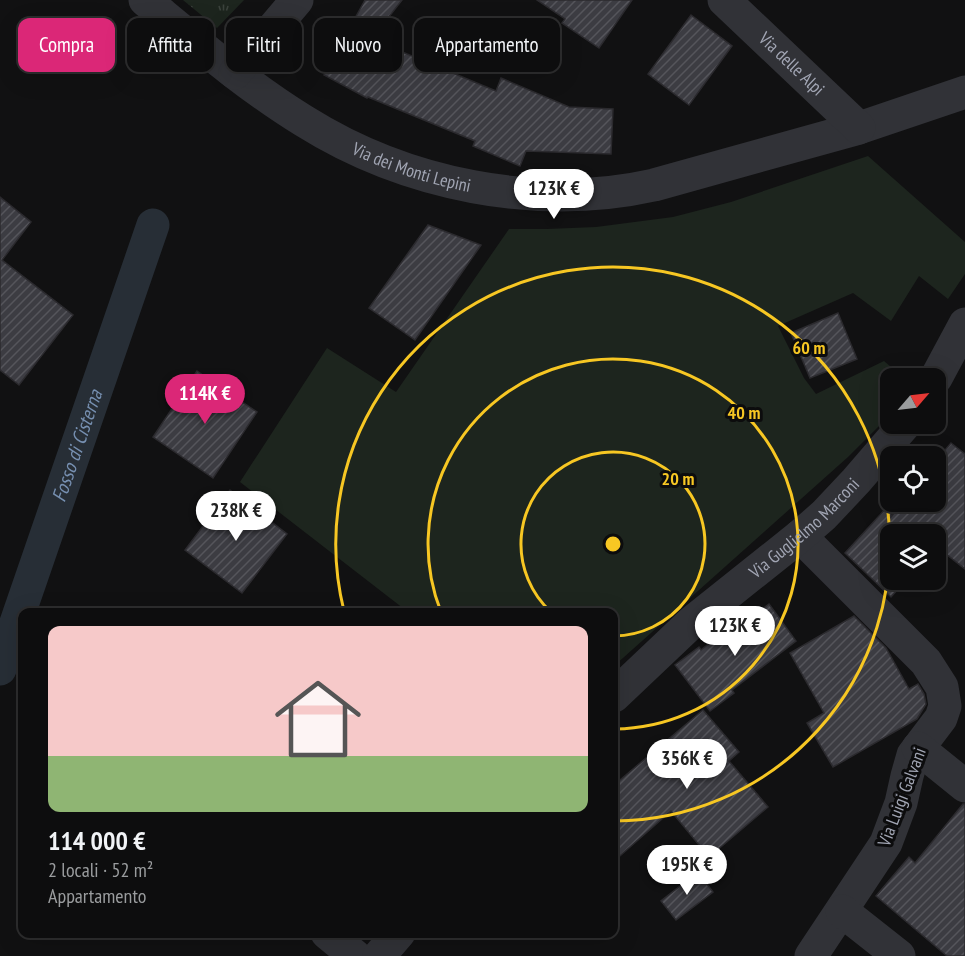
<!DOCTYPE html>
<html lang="it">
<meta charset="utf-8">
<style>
:root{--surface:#0d0d0e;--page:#1b1b1c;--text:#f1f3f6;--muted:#9a9c9e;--line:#2d2d2e;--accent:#db2777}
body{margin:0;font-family:"PT Sans Narrow",sans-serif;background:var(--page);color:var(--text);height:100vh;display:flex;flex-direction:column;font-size:22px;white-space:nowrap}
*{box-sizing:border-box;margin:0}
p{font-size:20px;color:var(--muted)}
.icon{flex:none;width:33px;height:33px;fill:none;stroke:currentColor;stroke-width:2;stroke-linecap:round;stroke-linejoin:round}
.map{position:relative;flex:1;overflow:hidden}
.panel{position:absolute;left:18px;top:608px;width:600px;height:330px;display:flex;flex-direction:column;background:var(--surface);border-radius:12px;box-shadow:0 6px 24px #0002,0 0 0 2px var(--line)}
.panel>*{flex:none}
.guide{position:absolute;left:18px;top:18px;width:600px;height:54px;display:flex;gap:12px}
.needle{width:39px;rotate:62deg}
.buttons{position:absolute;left:880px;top:368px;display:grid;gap:12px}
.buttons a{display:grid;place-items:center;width:66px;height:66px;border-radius:12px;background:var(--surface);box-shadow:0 6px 24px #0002,0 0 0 2px var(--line);font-size:30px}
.price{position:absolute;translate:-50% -51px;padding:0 14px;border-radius:21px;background:#fff;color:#222;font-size:20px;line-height:39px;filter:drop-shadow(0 2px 3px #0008)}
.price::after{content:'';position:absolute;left:50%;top:36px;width:18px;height:14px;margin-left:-9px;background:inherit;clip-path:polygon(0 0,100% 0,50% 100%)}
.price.selected{background:var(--accent);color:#fff}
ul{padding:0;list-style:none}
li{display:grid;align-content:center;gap:12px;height:318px;padding:0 30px}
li+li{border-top:2px solid var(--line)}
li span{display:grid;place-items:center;height:186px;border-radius:12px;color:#555}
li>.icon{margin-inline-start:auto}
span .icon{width:108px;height:108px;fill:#fffc;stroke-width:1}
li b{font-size:26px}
.chip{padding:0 21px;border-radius:12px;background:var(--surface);box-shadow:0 6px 24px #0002,0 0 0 2px var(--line);font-size:21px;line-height:54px}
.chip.selected{background:var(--accent);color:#fff}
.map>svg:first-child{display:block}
.green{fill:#1d251e}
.park{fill:url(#park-tufts)}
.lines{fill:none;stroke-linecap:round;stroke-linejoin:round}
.canal{stroke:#272e36;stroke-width:33}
.building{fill:url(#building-hatch);stroke:#2b2a2e;stroke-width:1.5}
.minor{stroke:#313237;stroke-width:33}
.ring{fill:none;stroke:#f7c723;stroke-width:3}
.labels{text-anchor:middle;stroke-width:6;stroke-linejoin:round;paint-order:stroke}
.street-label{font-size:18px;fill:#a1a5b3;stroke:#0c0c0d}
.water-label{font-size:20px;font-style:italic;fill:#768fb0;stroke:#0c0c0d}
.centre{fill:#f7c723;stroke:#0c0c0d;stroke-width:3}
.ring-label{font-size:18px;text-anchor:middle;font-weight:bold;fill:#f7c723;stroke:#0c0c0d;stroke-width:6;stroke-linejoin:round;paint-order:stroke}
</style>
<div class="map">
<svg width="965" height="956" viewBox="0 0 965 956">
<defs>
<pattern id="park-tufts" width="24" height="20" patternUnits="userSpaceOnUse" patternTransform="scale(1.5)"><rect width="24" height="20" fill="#1d251e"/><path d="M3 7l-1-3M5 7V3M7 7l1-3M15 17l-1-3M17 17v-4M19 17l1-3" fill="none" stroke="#3b423c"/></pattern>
<pattern id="building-hatch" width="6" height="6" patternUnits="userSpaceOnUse" patternTransform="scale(1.5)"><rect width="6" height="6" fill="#3c3c42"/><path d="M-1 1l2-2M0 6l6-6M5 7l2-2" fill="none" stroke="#55555b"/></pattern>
</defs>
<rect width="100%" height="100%" fill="#111112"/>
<path class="green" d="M 868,156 L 965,242 L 965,274 L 948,299 L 919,276 L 891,321 L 853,293 L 778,326 L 804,378 L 816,394 L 884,361 L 904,378 L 891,378 L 891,414 L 848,457 L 614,666 L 614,612 L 408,612 L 240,482 L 327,348 L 396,392 L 509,229 L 547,229 L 596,227 L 673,217 L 731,202 Z"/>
<path class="park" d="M 183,0 L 244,0 L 217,28 Z"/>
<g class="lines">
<path class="canal" id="s1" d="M 0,669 L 153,225"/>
</g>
<g class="building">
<path d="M 365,0 L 402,0 L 377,32 L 398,44 L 395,49 L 496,91 L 501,78 L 569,107 L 613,109 L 611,154 L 526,151 L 520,166 L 473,146 L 475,141 L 368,97 L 367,98 L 324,75 Z"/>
<path d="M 537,0 L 632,0 L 599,48 L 562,23 L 565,19 Z"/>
<path d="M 691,15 L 732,46 L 689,105 L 648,74 Z"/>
<path d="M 0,197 L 31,222 L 2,260 L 73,315 L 19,385 L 0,370 Z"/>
<path d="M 428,225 L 481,245 L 415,340 L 369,308 Z"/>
<path d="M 838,313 L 857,359 L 810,378 L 791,333 Z"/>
<path d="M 197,371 L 257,412 L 213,478 L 153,437 Z"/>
<path d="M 951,443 L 965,454 L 965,569 L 937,547 L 936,548 L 936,534 L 891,534 L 891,579 L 907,579 L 891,597 L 845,553 L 891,503 L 891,517 L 904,501 L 936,501 L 936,461 Z"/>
<path d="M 230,490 L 287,534 L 242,593 L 185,550 Z"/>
<path d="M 769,604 L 796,641 L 732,690 L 734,693 L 710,711 L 675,665 L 699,647 L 701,650 L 722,633 L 725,637 Z"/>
<path d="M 854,616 L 886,648 L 909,689 L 918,684 L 924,694 L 926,704 L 917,719 L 833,767 L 807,723 L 824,713 L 790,653 Z"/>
<path d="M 703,710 L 739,752 L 729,761 L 768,807 L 709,857 L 671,811 L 614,861 L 614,785 Z"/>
<path d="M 963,804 L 965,804 L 965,956 L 947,956 L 876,896 L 909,857 L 915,863 Z"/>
<path d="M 698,872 L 713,892 L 676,920 L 661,901 Z"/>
</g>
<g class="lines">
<g class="minor">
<path id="s2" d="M 145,0 C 196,42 247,86 304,121 C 406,185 537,211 654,185 L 859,128 L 965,92"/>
<path id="s3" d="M 724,0 L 859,128"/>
<path d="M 235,73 L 297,0"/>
<path d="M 936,378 L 965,324"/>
<path d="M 800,536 L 926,662 L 942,687 L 945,706 L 941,718 L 913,755 L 907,776 L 901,803 L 886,843 L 811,956"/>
<path id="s4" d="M 614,696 L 691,623 L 800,536 L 824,515 L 856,481 L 906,423"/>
<path d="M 918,748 L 965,786"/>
<path d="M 842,911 L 899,956"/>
<path d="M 327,933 L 355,956"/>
<path d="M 379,956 L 399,933"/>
</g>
</g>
<g class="ring">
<path d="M551 612A92 92 0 1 1 614 636"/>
<path d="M441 612A185 185 0 1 1 615 729"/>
<path d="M344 611A277 277 0 1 1 615 821"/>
</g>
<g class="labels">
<g class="street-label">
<text dy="6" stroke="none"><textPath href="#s3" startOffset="93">Via delle Alpi</textPath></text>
<text dy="6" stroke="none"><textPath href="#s2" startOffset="318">Via dei Monti Lepini</textPath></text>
<text dy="6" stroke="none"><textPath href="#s4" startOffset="254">Via Guglielmo Marconi</textPath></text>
<text transform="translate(902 797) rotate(-69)" y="6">Via Luigi Galvani</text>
</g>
<g class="water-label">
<text dy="7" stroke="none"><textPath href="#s1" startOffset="236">Fosso di Cisterna</textPath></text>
</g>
</g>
<circle cx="613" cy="544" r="9" class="centre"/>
<g class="ring-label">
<text x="809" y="354">60 m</text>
<text x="744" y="419">40 m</text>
<text x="678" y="485">20 m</text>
</g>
</svg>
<div class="buttons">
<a><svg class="needle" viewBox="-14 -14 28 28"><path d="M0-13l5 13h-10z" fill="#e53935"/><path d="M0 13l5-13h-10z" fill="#9a9c9e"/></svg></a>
<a><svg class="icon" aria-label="locate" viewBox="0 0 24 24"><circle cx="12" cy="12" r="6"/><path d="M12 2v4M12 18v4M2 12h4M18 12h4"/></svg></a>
<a><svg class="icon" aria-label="layers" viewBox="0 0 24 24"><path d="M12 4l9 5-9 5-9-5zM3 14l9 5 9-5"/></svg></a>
</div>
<b class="price" style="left:554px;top:220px">123K €</b>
<b class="price selected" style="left:205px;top:425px">114K €</b>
<b class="price" style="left:236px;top:542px">238K €</b>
<b class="price" style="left:735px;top:657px">123K €</b>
<b class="price" style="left:687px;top:790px">356K €</b>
<b class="price" style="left:687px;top:896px">195K €</b>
<div class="guide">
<a class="chip selected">Compra</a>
<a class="chip">Affitta</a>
<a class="chip">Filtri</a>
<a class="chip">Nuovo</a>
<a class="chip">Appartamento</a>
</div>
<section class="panel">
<ul>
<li><span style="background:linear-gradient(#f6c9c9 70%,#8fb573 0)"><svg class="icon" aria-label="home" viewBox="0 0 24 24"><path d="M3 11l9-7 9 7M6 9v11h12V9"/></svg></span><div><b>114 000 €</b><p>2 locali · 52 m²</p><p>Appartamento</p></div></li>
</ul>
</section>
</div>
